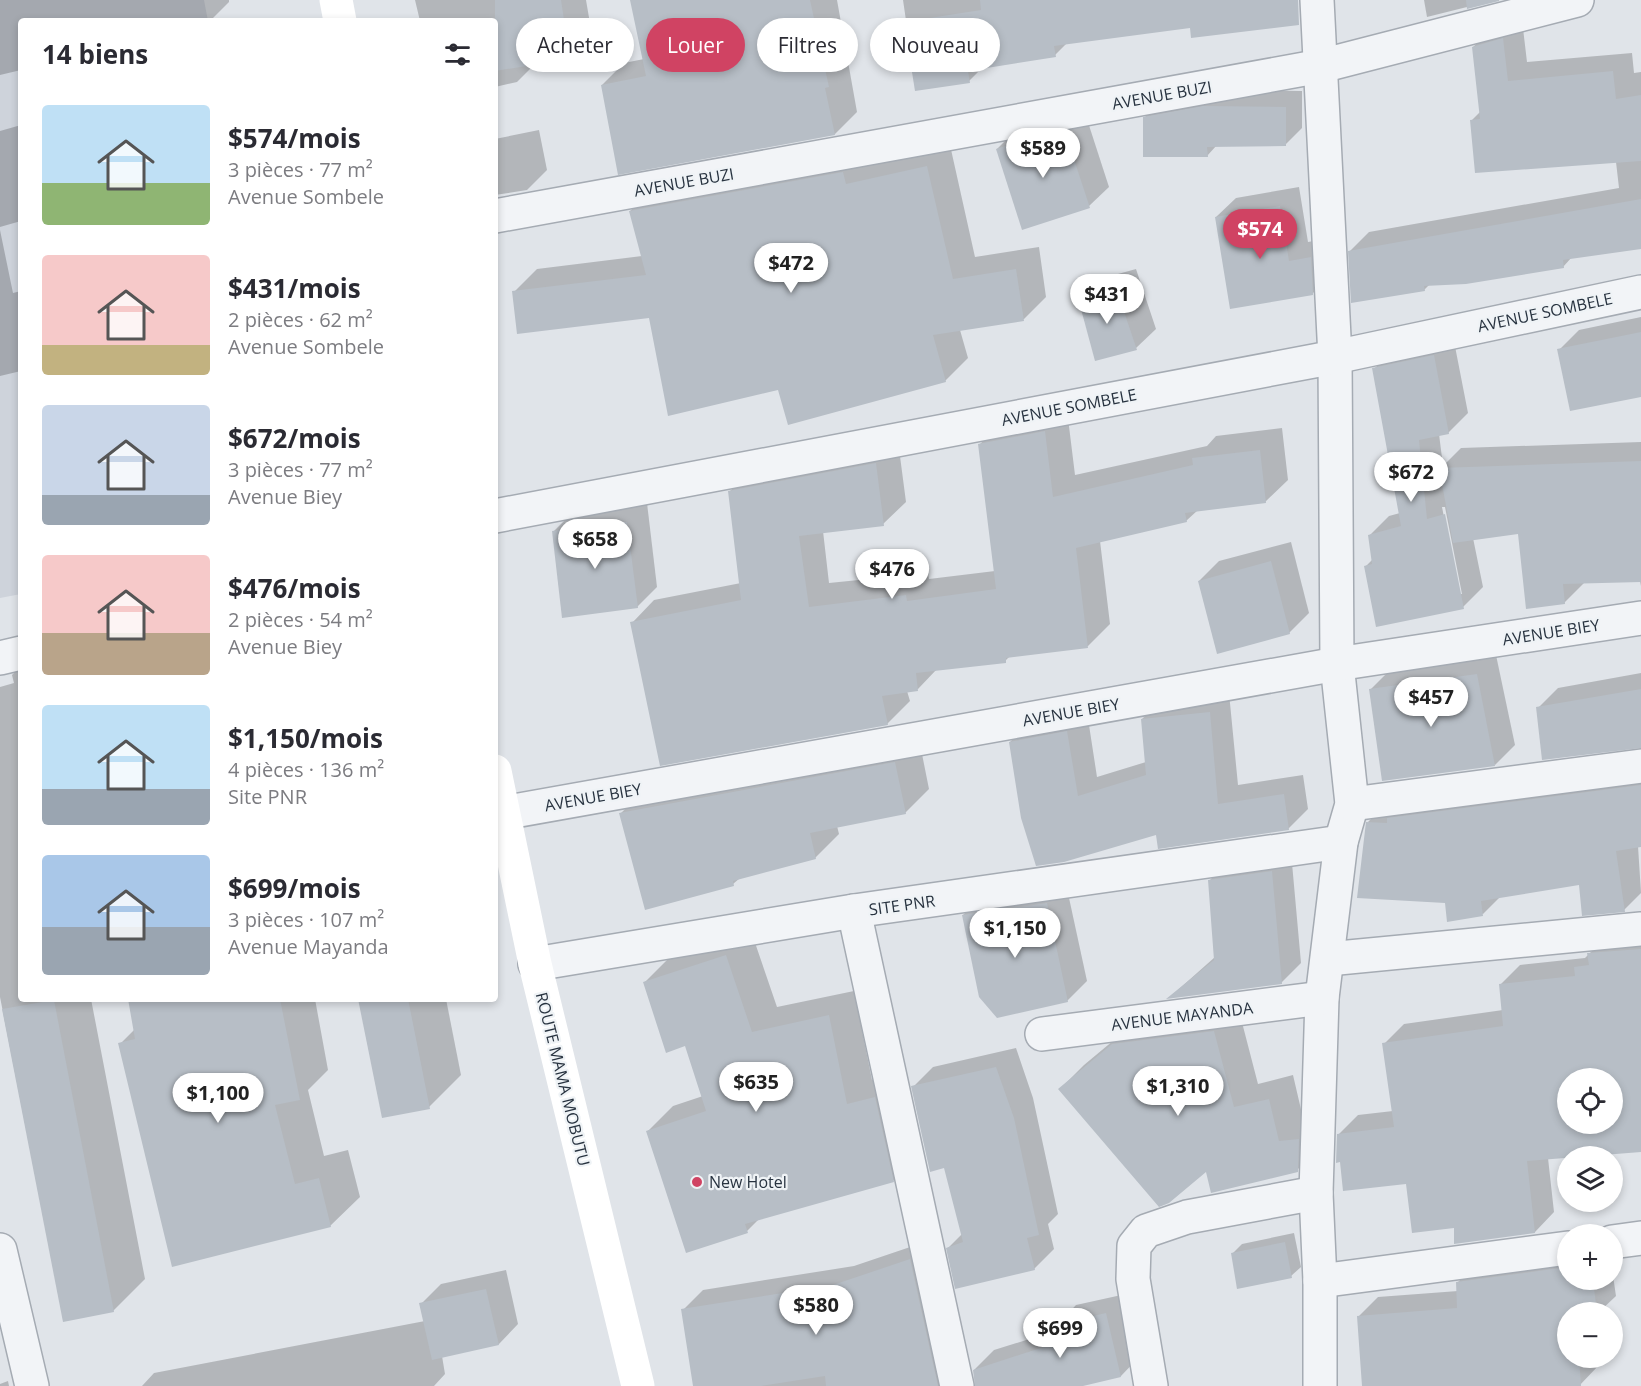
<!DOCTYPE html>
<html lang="fr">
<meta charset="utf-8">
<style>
:root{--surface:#fff;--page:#f2f2f3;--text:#2b2b33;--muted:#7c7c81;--accent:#d04363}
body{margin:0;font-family:"Open Sans",sans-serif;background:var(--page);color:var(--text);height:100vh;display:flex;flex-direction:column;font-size:22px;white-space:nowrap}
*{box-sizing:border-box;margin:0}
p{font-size:20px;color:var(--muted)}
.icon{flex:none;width:33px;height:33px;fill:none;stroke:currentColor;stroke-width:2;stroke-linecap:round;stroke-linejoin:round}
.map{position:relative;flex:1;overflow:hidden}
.details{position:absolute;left:18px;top:18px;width:480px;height:984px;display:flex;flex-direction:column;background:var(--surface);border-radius:6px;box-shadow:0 3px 9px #0003}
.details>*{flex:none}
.top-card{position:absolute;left:516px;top:18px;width:570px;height:54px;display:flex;gap:12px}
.fabs{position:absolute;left:1557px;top:1068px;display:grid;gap:12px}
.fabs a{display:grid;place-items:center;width:66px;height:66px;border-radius:50%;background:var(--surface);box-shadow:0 3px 9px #0003;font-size:30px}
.price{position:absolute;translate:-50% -51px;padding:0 14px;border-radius:21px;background:#fff;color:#222;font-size:20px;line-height:39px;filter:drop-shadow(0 2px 3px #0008)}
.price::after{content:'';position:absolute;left:50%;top:36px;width:18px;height:14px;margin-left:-9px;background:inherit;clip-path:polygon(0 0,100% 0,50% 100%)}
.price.active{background:var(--accent);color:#fff}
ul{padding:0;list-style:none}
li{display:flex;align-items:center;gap:18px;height:150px;padding:0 24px}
li span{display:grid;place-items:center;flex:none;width:168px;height:120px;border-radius:6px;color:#555}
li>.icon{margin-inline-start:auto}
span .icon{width:72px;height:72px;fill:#fffc;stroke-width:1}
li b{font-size:26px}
h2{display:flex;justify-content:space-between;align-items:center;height:72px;padding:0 24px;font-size:26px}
.pill{padding:0 21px;border-radius:27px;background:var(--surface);box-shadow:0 3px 9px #0003;font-size:21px;line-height:54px}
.pill.active{background:var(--accent);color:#fff}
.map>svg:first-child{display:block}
.built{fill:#ced3db}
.shadow{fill:#0003;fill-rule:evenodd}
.building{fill:#b7bec6;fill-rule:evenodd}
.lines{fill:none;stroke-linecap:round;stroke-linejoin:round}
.street-casing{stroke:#a5abb3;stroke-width:36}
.street{stroke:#f2f4f7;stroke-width:33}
.secondary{stroke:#fff;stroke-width:33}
.poi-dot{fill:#d04363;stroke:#eff3f6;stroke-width:2}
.labels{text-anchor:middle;stroke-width:4.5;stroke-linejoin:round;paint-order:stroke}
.street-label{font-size:16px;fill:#283340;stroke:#eff3f6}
.poi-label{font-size:16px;fill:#283340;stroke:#eff3f6;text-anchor:start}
</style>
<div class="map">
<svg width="1641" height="1386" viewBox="0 0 1641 1386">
<rect width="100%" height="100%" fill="#e0e4e9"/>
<path class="built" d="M 0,0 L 204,0 L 208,21 L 21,21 L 21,594 L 0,598 Z"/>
<g class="shadow">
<path d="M 0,0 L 229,0 L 229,2 L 210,21 L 21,21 L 21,70 L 0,75 Z"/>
<path d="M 415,0 L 586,0 L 592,35 L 569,57 L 536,63 L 517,82 L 495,87 L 495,21 L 420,21 Z"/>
<path d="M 631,0 L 837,0 L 857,112 L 835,134 L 602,85 L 624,63 L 644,59 Z"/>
<path d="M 903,0 L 1203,0 L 1067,43 L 1055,55 L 984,66 L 969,81 L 916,89 Z"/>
<path d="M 1424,0 L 1495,0 L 1427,17 Z"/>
<path d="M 1522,20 L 1527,62 L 1632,53 L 1634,73 L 1641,72 L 1641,241 L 1572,257 L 1563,267 L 1430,284 L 1424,290 L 1350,251 L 1369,232 L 1619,188 L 1616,162 L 1472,120 L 1480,112 L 1473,47 L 1493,28 Z"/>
<path d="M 1221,90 L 1302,91 L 1302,128 L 1285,145 L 1217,145 L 1207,156 L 1144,118 L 1162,101 Z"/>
<path d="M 1085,113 L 1109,187 L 1089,206 L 997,149 L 1017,129 Z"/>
<path d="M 21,125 L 21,221 L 0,227 L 0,131 Z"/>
<path d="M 539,130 L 547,170 L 527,190 L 495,195 L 495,139 Z"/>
<path d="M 950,145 L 975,257 L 1039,247 L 1046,297 L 1024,319 L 960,330 L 968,358 L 945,381 L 779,388 L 650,317 L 514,292 L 537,269 L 642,256 L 630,211 L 653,189 Z"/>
<path d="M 1299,187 L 1308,242 L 1331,238 L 1332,274 L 1312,294 L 1216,217 L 1236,198 Z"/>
<path d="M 0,230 L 13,293 L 21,291 L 21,371 L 0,376 Z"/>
<path d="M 1136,269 L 1156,329 L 1136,348 L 1080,299 L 1100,279 Z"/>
<path d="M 1641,317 L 1641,395 L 1559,350 L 1579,330 Z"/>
<path d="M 1453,336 L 1468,413 L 1448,433 L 1439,434 L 1443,466 L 1461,448 L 1641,442 L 1641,586 L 1640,581 L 1585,582 L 1564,603 L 1519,532 L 1473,538 L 1483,587 L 1463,607 L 1366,566 L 1373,559 L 1369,536 L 1389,516 L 1400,513 L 1374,369 L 1394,349 ZM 1442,507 L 1445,507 L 1462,594 L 1459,594 Z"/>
<path d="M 1067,410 L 1075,475 L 1207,446 L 1216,436 L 1282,428 L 1288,480 L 1265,502 L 1198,510 L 1186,521 L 1100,541 L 1110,624 L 1088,646 L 1010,656 L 1005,661 L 937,669 L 918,689 L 907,691 L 910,701 L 887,724 L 632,623 L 654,600 L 741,583 L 730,491 L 753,469 L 898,441 L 906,502 L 883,524 L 823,531 L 829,583 L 928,573 L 929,579 L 995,571 L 980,444 L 1003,422 Z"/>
<path d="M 647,503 L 657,587 L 637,607 L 553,532 L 573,512 Z"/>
<path d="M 1291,542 L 1309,613 L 1289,633 L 1199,581 L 1219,561 Z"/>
<path d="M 1496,655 L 1515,745 L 1495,765 L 1370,690 L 1390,670 Z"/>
<path d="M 21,666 L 21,999 L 91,999 L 145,1279 L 113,1311 L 64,1320 L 0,997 L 0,687 L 14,683 L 12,675 Z"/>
<path d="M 1641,673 L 1641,746 L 1538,708 L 1558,688 Z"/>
<path d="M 1229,693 L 1238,785 L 1303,775 L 1308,809 L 1288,829 L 1157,833 L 1064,861 L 1010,742 L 1030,722 L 1087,712 L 1097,777 L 1146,762 L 1142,719 L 1162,699 Z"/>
<path d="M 919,739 L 929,789 L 905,813 L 837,826 L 839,834 L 815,858 L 740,878 L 733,884 L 621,813 L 645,790 Z"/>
<path d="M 1641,768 L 1641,846 L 1638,846 L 1641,893 L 1624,910 L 1580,884 L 1501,896 L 1483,914 L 1446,901 L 1368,822 L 1388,802 Z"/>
<path d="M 1291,852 L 1301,963 L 1281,983 L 1170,997 L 1215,957 L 1210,880 L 1229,860 Z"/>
<path d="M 1066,884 L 1087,981 L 1067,1001 L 963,915 L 983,895 Z"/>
<path d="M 751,931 L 777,1007 L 854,991 L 872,1080 L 900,1073 L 918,1156 L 893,1181 L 760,1218 L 747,1231 L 648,1131 L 673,1106 L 703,1096 L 686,1044 L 644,983 L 669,958 Z"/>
<path d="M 1641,931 L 1641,1150 L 1548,1158 L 1554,1212 L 1535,1232 L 1455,1226 L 1407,1182 L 1338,1135 L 1358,1115 L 1393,1111 L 1384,1044 L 1404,1024 L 1503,1010 L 1500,985 L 1520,965 L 1585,958 L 1609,934 ZM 1568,1078 L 1612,1078 L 1612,1124 L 1568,1124 Z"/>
<path d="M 129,999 L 315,999 L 328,1070 L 308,1090 L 324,1156 L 348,1150 L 360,1197 L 330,1226 L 120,1044 L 135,1029 Z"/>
<path d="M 360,999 L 446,999 L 461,1075 L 429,1107 Z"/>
<path d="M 1238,1007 L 1258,1084 L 1293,1075 L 1303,1118 L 1321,1146 L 1297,1170 L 1207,1169 L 1060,1089 L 1084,1065 L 1138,1020 Z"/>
<path d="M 1016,1048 L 1033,1098 L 1058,1214 L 1048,1224 L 1054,1249 L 1034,1269 L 948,1248 L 962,1234 L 945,1166 L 913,1087 L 933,1067 Z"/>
<path d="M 1294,1233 L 1301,1267 L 1291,1276 L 1232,1254 L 1242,1244 Z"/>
<path d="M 922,1243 L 943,1386 L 694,1386 L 683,1310 L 703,1290 L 854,1266 Z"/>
<path d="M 1568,1250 L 1568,1280 L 1612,1280 L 1612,1269 L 1616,1296 L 1599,1312 L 1568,1312 L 1568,1358 L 1599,1358 L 1599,1365 L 1579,1386 L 1364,1386 L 1358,1317 L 1378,1297 L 1458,1291 L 1458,1282 L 1477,1263 Z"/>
<path d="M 506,1270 L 518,1324 L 499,1344 L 442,1356 L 445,1374 L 434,1386 L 142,1386 L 154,1373 L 425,1321 L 421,1304 L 441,1284 Z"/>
<path d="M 1126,1294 L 1140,1356 L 1121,1376 L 1077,1386 L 979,1386 L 974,1370 L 994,1350 L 1058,1330 L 1057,1325 L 1076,1305 Z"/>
<path d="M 8,1381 L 9,1386 L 0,1386 L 0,1384 Z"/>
</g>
<g class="building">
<path d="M 495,0 L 561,0 L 570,59 L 495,71 Z"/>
<path d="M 630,0 L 810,0 L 829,87 L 825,88 L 835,135 L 618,175 L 601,85 L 646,76 Z"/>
<path d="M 980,0 L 1298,0 L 1299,25 L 1191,38 L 1190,28 L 1054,46 L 1056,57 L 968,71 L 970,83 L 915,91 L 904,22 L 981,10 Z"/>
<path d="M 1466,0 L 1499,0 L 1499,1 L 1467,9 Z"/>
<path d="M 1503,38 L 1508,81 L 1613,71 L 1616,99 L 1641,95 L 1641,161 L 1475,173 L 1470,120 L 1480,119 L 1472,47 Z"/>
<path d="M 1203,106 L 1286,107 L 1286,146 L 1207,147 L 1208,157 L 1143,157 L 1143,117 Z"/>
<path d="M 1065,132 L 1090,208 L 1022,230 L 996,149 L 1026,139 Z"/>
<path d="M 927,166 L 953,279 L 1016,269 L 1024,321 L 933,335 L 946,382 L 788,425 L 778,390 L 668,416 L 649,318 L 517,334 L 512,291 L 646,275 L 629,211 L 843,172 L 846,184 Z"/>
<path d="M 1641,199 L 1641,249 L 1563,260 L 1564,268 L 1466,284 L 1424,286 L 1425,291 L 1351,303 L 1348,251 Z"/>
<path d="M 1280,206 L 1289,261 L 1311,257 L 1313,295 L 1230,309 L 1215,217 Z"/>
<path d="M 1116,288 L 1137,350 L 1095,361 L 1078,298 Z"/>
<path d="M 1641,332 L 1641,397 L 1570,411 L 1557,349 Z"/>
<path d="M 1434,355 L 1449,434 L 1419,440 L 1427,519 L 1445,514 L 1464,609 L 1376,627 L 1364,566 L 1372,564 L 1368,535 L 1401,526 L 1372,368 Z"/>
<path d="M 1045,431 L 1053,497 L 1193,465 L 1192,458 L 1260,450 L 1266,503 L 1185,513 L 1187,522 L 1076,548 L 1088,648 L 1006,658 L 1006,663 L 916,673 L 918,691 L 882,696 L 888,725 L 660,766 L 630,622 L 741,600 L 728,491 L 876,463 L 884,526 L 799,536 L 809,607 L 906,595 L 907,601 L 996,589 L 978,444 Z"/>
<path d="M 1641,461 L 1641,582 L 1563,584 L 1565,604 L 1526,609 L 1518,534 L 1453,543 L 1439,468 Z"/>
<path d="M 627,522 L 638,608 L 562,618 L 552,531 Z"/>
<path d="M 1271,561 L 1290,634 L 1217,654 L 1198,581 Z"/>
<path d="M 1477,674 L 1495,766 L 1382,781 L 1369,689 Z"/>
<path d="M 1641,689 L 1641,748 L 1542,760 L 1536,707 Z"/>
<path d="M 1210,712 L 1218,804 L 1284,794 L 1289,830 L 1158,849 L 1156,835 L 1064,862 L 1036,866 L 1021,818 L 1009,742 L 1067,731 L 1078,796 L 1146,775 L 1141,719 Z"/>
<path d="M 895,762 L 906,814 L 810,833 L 816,859 L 733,881 L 734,886 L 645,910 L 619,813 Z"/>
<path d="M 1641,785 L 1641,847 L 1616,851 L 1625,912 L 1582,916 L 1579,885 L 1481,901 L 1483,916 L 1447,922 L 1445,903 L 1357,898 L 1366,822 L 1387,823 L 1387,818 Z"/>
<path d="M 1272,871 L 1282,984 L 1166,999 L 1214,960 L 1208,880 Z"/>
<path d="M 1047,903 L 1068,1002 L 997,1018 L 979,997 L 962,915 Z"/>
<path d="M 1641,949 L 1641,1152 L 1527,1161 L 1535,1233 L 1454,1244 L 1454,1228 L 1412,1233 L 1406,1184 L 1343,1191 L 1340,1162 L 1336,1163 L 1337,1134 L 1394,1127 L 1382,1043 L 1503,1026 L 1499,984 L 1575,976 L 1574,967 L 1589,965 L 1587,953 ZM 1568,1078 L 1612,1078 L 1612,1124 L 1568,1124 Z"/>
<path d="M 726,955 L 752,1032 L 829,1015 L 847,1104 L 875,1097 L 894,1182 L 745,1224 L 748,1233 L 686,1253 L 646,1131 L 706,1111 L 685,1046 L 666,1053 L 643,982 Z"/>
<path d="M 128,999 L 280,999 L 300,1100 L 275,1105 L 295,1184 L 319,1178 L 331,1227 L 172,1267 L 118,1043 L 135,1039 Z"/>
<path d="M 358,999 L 408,999 L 430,1109 L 382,1118 Z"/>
<path d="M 54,1000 L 114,1312 L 63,1322 L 2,1009 Z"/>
<path d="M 1214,1031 L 1234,1107 L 1269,1099 L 1279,1141 L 1299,1139 L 1298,1172 L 1211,1193 L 1206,1172 L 1169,1203 L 1159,1207 L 1058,1089 L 1112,1044 Z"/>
<path d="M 996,1067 L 1014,1118 L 1039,1235 L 1027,1238 L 1035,1270 L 955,1289 L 946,1248 L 963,1242 L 944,1168 L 930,1172 L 911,1086 Z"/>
<path d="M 1285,1242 L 1292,1278 L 1237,1289 L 1231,1253 Z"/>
<path d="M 910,1259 L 938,1386 L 826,1386 L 825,1376 L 761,1386 L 693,1386 L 681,1309 L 833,1285 Z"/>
<path d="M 1568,1267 L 1568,1280 L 1593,1280 L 1597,1312 L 1568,1312 L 1568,1358 L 1579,1358 L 1581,1386 L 1362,1386 L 1357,1316 L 1457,1308 L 1456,1282 Z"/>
<path d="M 486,1289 L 499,1345 L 432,1360 L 419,1303 Z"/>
<path d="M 1106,1313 L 1121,1377 L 1083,1386 L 975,1386 L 973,1370 L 1059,1342 L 1055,1325 Z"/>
</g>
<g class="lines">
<defs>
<g id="street">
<path d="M 1317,0 L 1335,357 L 1337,664 L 1352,804 L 1341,842 L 1322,998 L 1316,1193 L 1320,1281 L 1320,1386"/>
<path d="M 495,216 L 1321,66 L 1577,0"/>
<path d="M 495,516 L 1335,357 L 1641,292"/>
<path d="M 0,658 L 21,653"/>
<path d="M 1352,804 L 1641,766"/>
<path d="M 503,813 L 1337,664 L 1641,618"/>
<path d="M 854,911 L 957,1386"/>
<path d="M 1328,959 L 1641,929"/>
<path d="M 535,964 L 854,911 L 1341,842"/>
<path d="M 1042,1034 L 1322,998"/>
<path d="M 1612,1242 L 1641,1238"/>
<path d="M 0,1250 L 32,1386"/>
<path d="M 1320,1281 L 1568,1248"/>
<path d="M 1151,1386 L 1133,1279 L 1134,1246 L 1146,1231 L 1187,1217 L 1316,1193"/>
</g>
</defs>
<use href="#street" class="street-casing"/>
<use href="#street" class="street"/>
<g class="secondary">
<path d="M 336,0 L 340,21"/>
<path d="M 495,771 L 535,964 L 638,1386"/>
</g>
</g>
<circle class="poi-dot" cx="697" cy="1182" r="6"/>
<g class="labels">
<g class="street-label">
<text transform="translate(1162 95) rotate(-10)" y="6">AVENUE BUZI</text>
<text transform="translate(684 182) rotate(-10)" y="6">AVENUE BUZI</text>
<text transform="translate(1545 312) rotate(-12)" y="6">AVENUE SOMBELE</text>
<text transform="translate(1069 407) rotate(-11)" y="6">AVENUE SOMBELE</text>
<text transform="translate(1551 632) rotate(-9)" y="6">AVENUE BIEY</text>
<text transform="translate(1071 712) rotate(-10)" y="6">AVENUE BIEY</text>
<text transform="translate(593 797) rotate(-10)" y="6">AVENUE BIEY</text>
<text transform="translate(902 905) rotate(-8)" y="6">SITE PNR</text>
<text transform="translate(1182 1016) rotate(-7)" y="6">AVENUE MAYANDA</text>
<text transform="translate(563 1079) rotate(76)" y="6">ROUTE MAMA MOBUTU</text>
</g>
<g class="poi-label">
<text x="709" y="1188">New Hotel</text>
</g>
</g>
</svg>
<div class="fabs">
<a><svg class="icon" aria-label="locate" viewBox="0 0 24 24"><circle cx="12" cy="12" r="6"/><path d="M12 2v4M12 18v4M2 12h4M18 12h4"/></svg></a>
<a><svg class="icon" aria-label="layers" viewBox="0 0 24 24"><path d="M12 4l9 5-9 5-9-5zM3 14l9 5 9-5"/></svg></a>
<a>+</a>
<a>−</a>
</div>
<b class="price" style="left:1043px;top:179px">$589</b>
<b class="price active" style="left:1260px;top:260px">$574</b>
<b class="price" style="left:791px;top:294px">$472</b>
<b class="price" style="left:1107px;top:325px">$431</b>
<b class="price" style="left:1411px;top:503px">$672</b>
<b class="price" style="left:595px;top:570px">$658</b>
<b class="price" style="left:892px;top:600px">$476</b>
<b class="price" style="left:1431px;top:728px">$457</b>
<b class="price" style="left:1015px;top:959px">$1,150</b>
<b class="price" style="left:756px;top:1113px">$635</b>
<b class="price" style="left:1178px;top:1117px">$1,310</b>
<b class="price" style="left:218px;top:1124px">$1,100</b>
<b class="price" style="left:816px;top:1336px">$580</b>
<b class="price" style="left:1060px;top:1359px">$699</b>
<div class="top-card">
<a class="pill">Acheter</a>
<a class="pill active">Louer</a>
<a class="pill">Filtres</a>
<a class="pill">Nouveau</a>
</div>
<section class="details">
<h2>14 biens<svg class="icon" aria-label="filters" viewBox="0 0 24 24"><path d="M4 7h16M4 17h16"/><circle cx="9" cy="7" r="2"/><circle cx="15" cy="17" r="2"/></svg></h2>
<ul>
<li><span style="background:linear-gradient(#bfe0f5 65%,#8fb573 0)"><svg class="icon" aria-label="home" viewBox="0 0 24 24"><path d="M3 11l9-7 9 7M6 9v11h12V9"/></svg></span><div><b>$574/mois</b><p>3 pièces · 77 m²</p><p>Avenue Sombele</p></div></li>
<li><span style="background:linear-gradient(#f6c9c9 75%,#c2b280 0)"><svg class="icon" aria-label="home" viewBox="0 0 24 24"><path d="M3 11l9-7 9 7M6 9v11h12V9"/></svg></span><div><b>$431/mois</b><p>2 pièces · 62 m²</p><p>Avenue Sombele</p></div></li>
<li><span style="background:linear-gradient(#c9d6e8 75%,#9aa5b1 0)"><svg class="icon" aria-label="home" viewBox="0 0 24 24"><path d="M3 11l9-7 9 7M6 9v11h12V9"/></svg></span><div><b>$672/mois</b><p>3 pièces · 77 m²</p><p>Avenue Biey</p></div></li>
<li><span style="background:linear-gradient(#f6c9c9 65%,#b9a48a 0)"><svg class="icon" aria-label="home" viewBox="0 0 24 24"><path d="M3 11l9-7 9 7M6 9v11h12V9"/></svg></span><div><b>$476/mois</b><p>2 pièces · 54 m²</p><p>Avenue Biey</p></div></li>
<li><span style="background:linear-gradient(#bfe0f5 70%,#9aa5b1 0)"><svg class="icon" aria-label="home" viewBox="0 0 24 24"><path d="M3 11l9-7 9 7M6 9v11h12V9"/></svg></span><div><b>$1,150/mois</b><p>4 pièces · 136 m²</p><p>Site PNR</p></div></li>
<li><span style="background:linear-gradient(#a9c7e8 60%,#9aa5b1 0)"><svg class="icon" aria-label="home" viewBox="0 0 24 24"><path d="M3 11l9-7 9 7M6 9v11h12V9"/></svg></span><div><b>$699/mois</b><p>3 pièces · 107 m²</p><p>Avenue Mayanda</p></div></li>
</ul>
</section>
</div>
